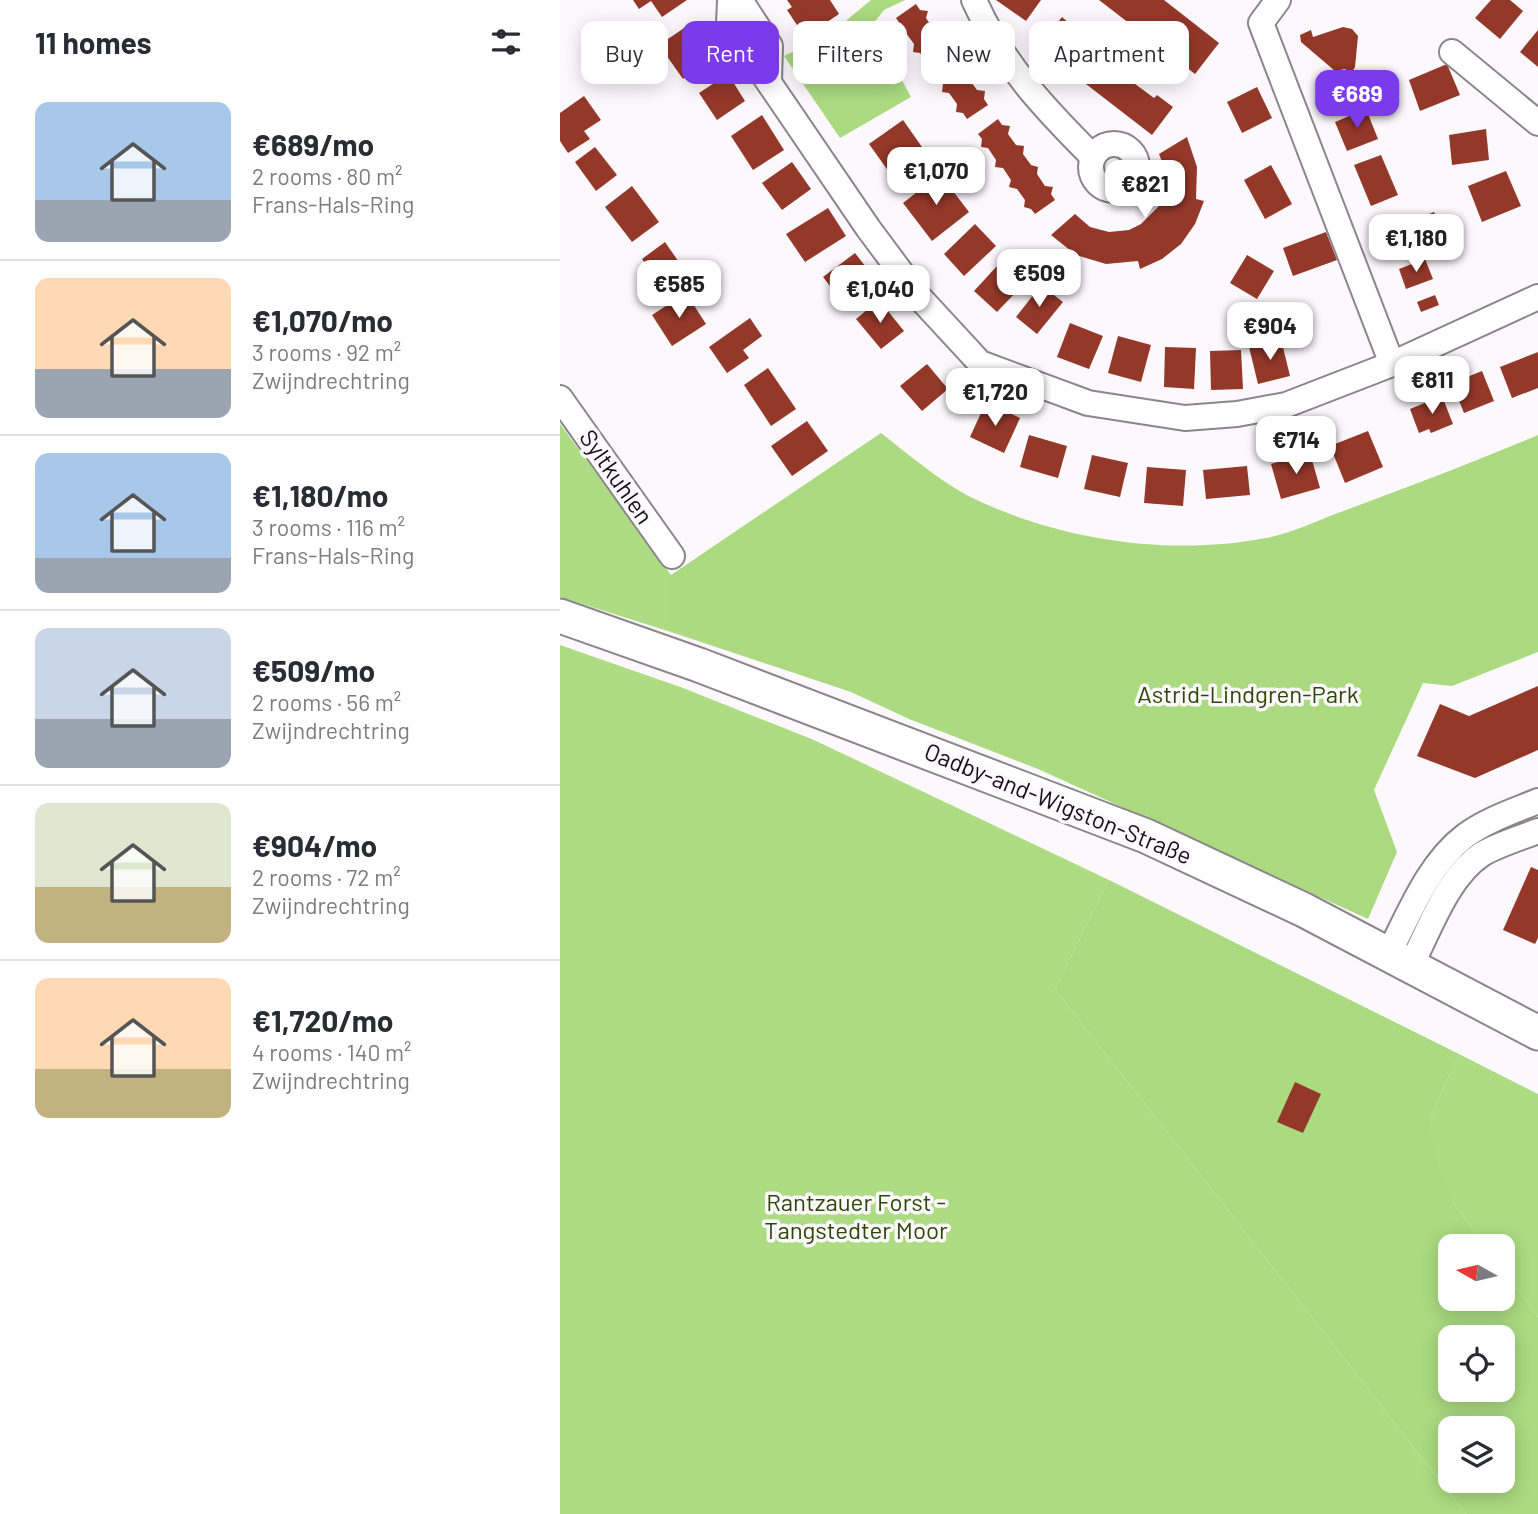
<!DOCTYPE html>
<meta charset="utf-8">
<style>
:root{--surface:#fff;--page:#f7f7f7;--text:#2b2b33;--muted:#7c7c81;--line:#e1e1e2;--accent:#7c3aed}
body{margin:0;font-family:Barlow,sans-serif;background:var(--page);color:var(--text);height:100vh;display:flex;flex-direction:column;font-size:26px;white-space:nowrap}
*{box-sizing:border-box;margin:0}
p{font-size:23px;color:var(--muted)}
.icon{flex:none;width:38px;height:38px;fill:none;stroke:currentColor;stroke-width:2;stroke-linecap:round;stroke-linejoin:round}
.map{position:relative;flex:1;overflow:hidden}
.details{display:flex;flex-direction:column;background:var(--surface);width:560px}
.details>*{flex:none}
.guide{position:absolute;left:21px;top:21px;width:665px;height:63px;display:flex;gap:14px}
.needle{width:46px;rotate:278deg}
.tools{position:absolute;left:878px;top:1234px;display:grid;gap:14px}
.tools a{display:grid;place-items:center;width:77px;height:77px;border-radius:14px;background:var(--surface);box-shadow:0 4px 18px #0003;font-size:35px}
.price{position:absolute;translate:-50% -60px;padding:0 16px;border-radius:14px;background:#fff;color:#222;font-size:23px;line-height:46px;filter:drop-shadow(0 2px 4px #0008)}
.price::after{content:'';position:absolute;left:50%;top:42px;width:21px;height:16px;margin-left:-10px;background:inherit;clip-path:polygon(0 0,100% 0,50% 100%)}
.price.current{background:var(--accent);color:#fff}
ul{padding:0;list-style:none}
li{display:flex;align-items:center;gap:21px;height:175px;padding:0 35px}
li+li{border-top:2px solid var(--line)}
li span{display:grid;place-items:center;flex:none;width:196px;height:140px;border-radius:14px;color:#555}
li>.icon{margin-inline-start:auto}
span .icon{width:84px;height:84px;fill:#fffc;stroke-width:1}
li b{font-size:30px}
h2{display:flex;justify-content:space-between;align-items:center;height:84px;padding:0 35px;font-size:30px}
.chip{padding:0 24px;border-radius:14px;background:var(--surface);box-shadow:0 4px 18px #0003;font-size:24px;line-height:63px}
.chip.current{background:var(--accent);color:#fff}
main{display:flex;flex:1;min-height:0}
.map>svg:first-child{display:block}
.green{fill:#abda81;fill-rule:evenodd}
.forest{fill:#addc83}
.building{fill:#94382a}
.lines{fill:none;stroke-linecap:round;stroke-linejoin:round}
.minor-casing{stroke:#8a868a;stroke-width:28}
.secondary-casing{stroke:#8a868a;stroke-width:37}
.minor{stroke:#fff;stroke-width:24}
.secondary{stroke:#fff;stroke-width:33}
.labels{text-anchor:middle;stroke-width:7;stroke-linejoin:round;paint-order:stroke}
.street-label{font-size:24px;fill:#121112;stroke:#fcf8fc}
.park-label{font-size:24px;fill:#2b4706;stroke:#fcf8fc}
</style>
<main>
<section class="details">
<h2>11 homes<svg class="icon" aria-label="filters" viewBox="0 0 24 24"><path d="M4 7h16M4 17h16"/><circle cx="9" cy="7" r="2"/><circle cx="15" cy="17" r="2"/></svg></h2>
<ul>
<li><span style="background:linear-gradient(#a9c7e8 70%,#9aa5b1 0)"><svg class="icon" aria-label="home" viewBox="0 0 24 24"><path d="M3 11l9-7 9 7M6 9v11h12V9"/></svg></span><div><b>€689/mo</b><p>2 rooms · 80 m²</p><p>Frans-Hals-Ring</p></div></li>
<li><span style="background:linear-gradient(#ffd9b3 65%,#9aa5b1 0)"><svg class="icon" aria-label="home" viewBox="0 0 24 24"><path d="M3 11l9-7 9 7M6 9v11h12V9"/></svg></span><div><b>€1,070/mo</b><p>3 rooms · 92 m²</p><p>Zwijndrechtring</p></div></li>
<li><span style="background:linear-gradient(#a9c7e8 75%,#9aa5b1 0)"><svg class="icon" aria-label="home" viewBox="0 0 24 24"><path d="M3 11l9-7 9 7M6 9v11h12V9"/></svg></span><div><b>€1,180/mo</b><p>3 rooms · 116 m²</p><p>Frans-Hals-Ring</p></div></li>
<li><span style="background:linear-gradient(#c9d6e8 65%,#9aa5b1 0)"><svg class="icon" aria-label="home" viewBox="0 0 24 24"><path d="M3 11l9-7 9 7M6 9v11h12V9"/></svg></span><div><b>€509/mo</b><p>2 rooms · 56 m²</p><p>Zwijndrechtring</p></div></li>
<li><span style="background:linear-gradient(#dfe7d0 60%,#c2b280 0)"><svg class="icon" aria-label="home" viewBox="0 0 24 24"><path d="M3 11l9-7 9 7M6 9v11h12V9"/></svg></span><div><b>€904/mo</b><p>2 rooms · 72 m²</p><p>Zwijndrechtring</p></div></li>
<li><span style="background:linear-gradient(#ffd9b3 65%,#c2b280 0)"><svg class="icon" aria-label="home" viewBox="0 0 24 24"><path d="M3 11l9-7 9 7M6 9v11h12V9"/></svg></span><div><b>€1,720/mo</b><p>4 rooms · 140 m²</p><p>Zwijndrechtring</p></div></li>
</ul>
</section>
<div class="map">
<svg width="978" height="1514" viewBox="0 0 978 1514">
<rect width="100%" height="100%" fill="#fcf8fc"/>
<g class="green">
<path d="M 311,0 L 345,0 L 324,10 L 312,25 L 351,97 L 280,138 L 224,56 L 270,34 Z"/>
<path d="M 321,433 C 352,457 385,486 421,502 C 507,541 612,556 706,538 C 733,533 760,519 786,510 C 851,486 914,462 978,435 L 978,652 L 892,686 L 863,683 L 814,790 L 837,852 L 808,919 L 478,769 L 349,719 L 291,692 L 111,632 L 111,575 Z"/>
<path d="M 549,880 L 899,1054 L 869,1120 L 893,1202 L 925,1246 L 891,1246 L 891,1298 L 943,1298 L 943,1270 L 978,1317 L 978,1514 L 906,1514 L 495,989 ZM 891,1337 L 943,1337 L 943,1390 L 891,1390 ZM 891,1428 L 943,1428 L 943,1480 L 891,1480 Z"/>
</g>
<g class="forest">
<path d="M 0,424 L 111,575 L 111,632 L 0,597 Z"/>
<path d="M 0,645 L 123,688 L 254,740 L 549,880 L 495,989 L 906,1514 L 0,1514 Z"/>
<path d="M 899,1054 L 978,1094 L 978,1317 L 943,1270 L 943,1246 L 925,1246 L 893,1202 L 875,1156 L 869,1120 Z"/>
</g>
<g class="building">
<path d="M 73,0 L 127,0 L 102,17 L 91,1 L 79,9 Z"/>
<path d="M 227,0 L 270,0 L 279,14 L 245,37 L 227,10 L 232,7 Z"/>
<path d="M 436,0 L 481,0 L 466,21 Z"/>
<path d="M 539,0 L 604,0 L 659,43 L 635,74 Z"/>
<path d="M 931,0 L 950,0 L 963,11 L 940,39 L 915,18 Z"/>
<path d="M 356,4 L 360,10 L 368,11 L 366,18 L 374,30 L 382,31 L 381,38 L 389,50 L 396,51 L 395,59 L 403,70 L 411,71 L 409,79 L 417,90 L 425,91 L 424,99 L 428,105 L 407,119 L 403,113 L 396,112 L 397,104 L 389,93 L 382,92 L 383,84 L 375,73 L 367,72 L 369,64 L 360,53 L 353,52 L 354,44 L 346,33 L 339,31 L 340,24 L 336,18 Z"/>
<path d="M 502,17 L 517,30 L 512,37 L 594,98 L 597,95 L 613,107 L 592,135 L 478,47 Z"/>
<path d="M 133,22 L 156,56 L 123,79 L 99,45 Z"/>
<path d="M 783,27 L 792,29 L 798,36 L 795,67 L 791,74 L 785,69 L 775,71 L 741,42 L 740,35 L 751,30 L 753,37 Z"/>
<path d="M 978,30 L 978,67 L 960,52 Z"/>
<path d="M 887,64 L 900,95 L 860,111 L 849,80 Z"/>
<path d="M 168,74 L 185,101 L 157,120 L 139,93 Z"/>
<path d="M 697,87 L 712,118 L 682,133 L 667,102 Z"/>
<path d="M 24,96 L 41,120 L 24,131 L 30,139 L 8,153 L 0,141 L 0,113 Z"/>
<path d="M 806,109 L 818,139 L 787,151 L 775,122 Z"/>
<path d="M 202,115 L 224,150 L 193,170 L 171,136 Z"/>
<path d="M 438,119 L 442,125 L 450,126 L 448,134 L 456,145 L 464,146 L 463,154 L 471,165 L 478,167 L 477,174 L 485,186 L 493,187 L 491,194 L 495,200 L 475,214 L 471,209 L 464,207 L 465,200 L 457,189 L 449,187 L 451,180 L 443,168 L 435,167 L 436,160 L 428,148 L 421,147 L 422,139 L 418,134 Z"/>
<path d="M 343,120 L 362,147 L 329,172 L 309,144 Z"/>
<path d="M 926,129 L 929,160 L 892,165 L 889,135 Z"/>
<path d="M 627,137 L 637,167 L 636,199 L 644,201 L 635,224 L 621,244 L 602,259 L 580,269 L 578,261 L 546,264 L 516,255 L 491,235 L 515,214 L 530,227 L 549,232 L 569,230 L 581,224 L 600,205 L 605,192 L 606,172 L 599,154 Z"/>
<path d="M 35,147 L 57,175 L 36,191 L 15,162 Z"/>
<path d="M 821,155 L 838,195 L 811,206 L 794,165 Z"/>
<path d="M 232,162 L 251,189 L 222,210 L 202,183 Z"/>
<path d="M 711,165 L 732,204 L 705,219 L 684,180 Z"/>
<path d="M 946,171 L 961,206 L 922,222 L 908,186 Z"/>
<path d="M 380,174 L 409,212 L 372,241 L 343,203 Z"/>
<path d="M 72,186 L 99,222 L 72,242 L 45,207 Z"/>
<path d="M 268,208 L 286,236 L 245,262 L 226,234 Z"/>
<path d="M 874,212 L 882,231 L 846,245 L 838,226 Z"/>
<path d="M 415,224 L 436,246 L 404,276 L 384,254 Z"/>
<path d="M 766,232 L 777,260 L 733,276 L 723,248 Z"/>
<path d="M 105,242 L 123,268 L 100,284 L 82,259 Z"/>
<path d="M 295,253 L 320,285 L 288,309 L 263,277 Z"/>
<path d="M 687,255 L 714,271 L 697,299 L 670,283 Z"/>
<path d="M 865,259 L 873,279 L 846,289 L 839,269 Z"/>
<path d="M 437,266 L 460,288 L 437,312 L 414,291 Z"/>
<path d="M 481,285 L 503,302 L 477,334 L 456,317 Z"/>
<path d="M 126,293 L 146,324 L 112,346 L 92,315 Z"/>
<path d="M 875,295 L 879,305 L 861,312 L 857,302 Z"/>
<path d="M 319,300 L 344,331 L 321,349 L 296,319 Z"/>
<path d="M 190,318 L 202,336 L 183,350 L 189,358 L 167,373 L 149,347 Z"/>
<path d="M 510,323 L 543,336 L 529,369 L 497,357 Z"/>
<path d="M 558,336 L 591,345 L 581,382 L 548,373 Z"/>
<path d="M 721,339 L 730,376 L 698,384 L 689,347 Z"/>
<path d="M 605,347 L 636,348 L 634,389 L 604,387 Z"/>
<path d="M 681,350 L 683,389 L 651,390 L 650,351 Z"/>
<path d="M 978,352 L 978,388 L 952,398 L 940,367 Z"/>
<path d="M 367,364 L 388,389 L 362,411 L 340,386 Z"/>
<path d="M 208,368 L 236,409 L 211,426 L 184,385 Z"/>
<path d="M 922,371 L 934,401 L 904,413 L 892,383 Z"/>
<path d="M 882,396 L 893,424 L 871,433 L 869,429 L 859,433 L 850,409 Z"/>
<path d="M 426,402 L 460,418 L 444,453 L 410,437 Z"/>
<path d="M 247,421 L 268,451 L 232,476 L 211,446 Z"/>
<path d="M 808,431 L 823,467 L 785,483 L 770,446 Z"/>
<path d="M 469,435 L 507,446 L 498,478 L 460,467 Z"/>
<path d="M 750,453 L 760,488 L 721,499 L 711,464 Z"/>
<path d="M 532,455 L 568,463 L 560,497 L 524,489 Z"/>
<path d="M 687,466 L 690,495 L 646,499 L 643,470 Z"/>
<path d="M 587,467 L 626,470 L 623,506 L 584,503 Z"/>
<path d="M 978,686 L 978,750 L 915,778 L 857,756 L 880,704 L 909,716 Z"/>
<path d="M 971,867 L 978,870 L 978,938 L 975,944 L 943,930 Z"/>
<path d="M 735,1082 L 761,1094 L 743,1133 L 717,1122 Z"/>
</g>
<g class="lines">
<defs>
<g id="minor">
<path d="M 170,0 L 169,24 L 308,228 L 360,298 L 409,351 L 420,363 L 528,403 L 625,418 L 677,414 L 726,405 L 832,364 L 978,297"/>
<path d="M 180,0 L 210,46 L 209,81"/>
<path d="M 414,0 C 442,64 485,109 533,157"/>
<path d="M 718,0 L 701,23 L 832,364"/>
<path d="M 892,52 L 978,123"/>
<circle cx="554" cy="167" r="23"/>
<path d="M 0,398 L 112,556"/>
<path d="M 829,953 C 849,914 869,863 905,836 C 926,820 954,811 978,801"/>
<path d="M 851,965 C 870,929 887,877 922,854 C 939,844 960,838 978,831"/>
</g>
<path id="secondary" d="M 0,616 L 139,665 L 586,836 L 744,910 L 978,1033"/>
</defs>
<use href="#minor" class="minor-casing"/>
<use href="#secondary" class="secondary-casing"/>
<use href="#minor" class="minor"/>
<use href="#secondary" class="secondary"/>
</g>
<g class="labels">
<g class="street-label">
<text transform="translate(56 477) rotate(55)" y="8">Syltkuhlen</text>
<text transform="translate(498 804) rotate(22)" y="8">Oadby-and-Wigston-Straße</text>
</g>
<g class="park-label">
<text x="688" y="703">Astrid-Lindgren-Park</text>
<text x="296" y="1211">Rantzauer Forst -<tspan x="296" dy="28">Tangstedter Moor</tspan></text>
</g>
</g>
</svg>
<div class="tools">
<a><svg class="needle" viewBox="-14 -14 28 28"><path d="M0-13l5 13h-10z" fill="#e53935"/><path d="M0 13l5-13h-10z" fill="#7c7c81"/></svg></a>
<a><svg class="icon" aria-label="locate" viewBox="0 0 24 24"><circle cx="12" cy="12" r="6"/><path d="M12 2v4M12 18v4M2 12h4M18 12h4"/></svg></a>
<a><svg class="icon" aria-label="layers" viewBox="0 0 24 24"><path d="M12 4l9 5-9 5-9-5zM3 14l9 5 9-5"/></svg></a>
</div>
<b class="price current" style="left:797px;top:130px">€689</b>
<b class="price" style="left:376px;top:207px">€1,070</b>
<b class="price" style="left:585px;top:220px">€821</b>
<b class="price" style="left:856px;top:274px">€1,180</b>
<b class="price" style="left:479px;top:309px">€509</b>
<b class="price" style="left:119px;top:320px">€585</b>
<b class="price" style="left:320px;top:325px">€1,040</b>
<b class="price" style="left:710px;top:362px">€904</b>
<b class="price" style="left:872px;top:416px">€811</b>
<b class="price" style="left:435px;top:428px">€1,720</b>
<b class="price" style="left:736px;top:476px">€714</b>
<div class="guide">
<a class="chip">Buy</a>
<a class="chip current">Rent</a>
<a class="chip">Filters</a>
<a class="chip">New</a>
<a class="chip">Apartment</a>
</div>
</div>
</main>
